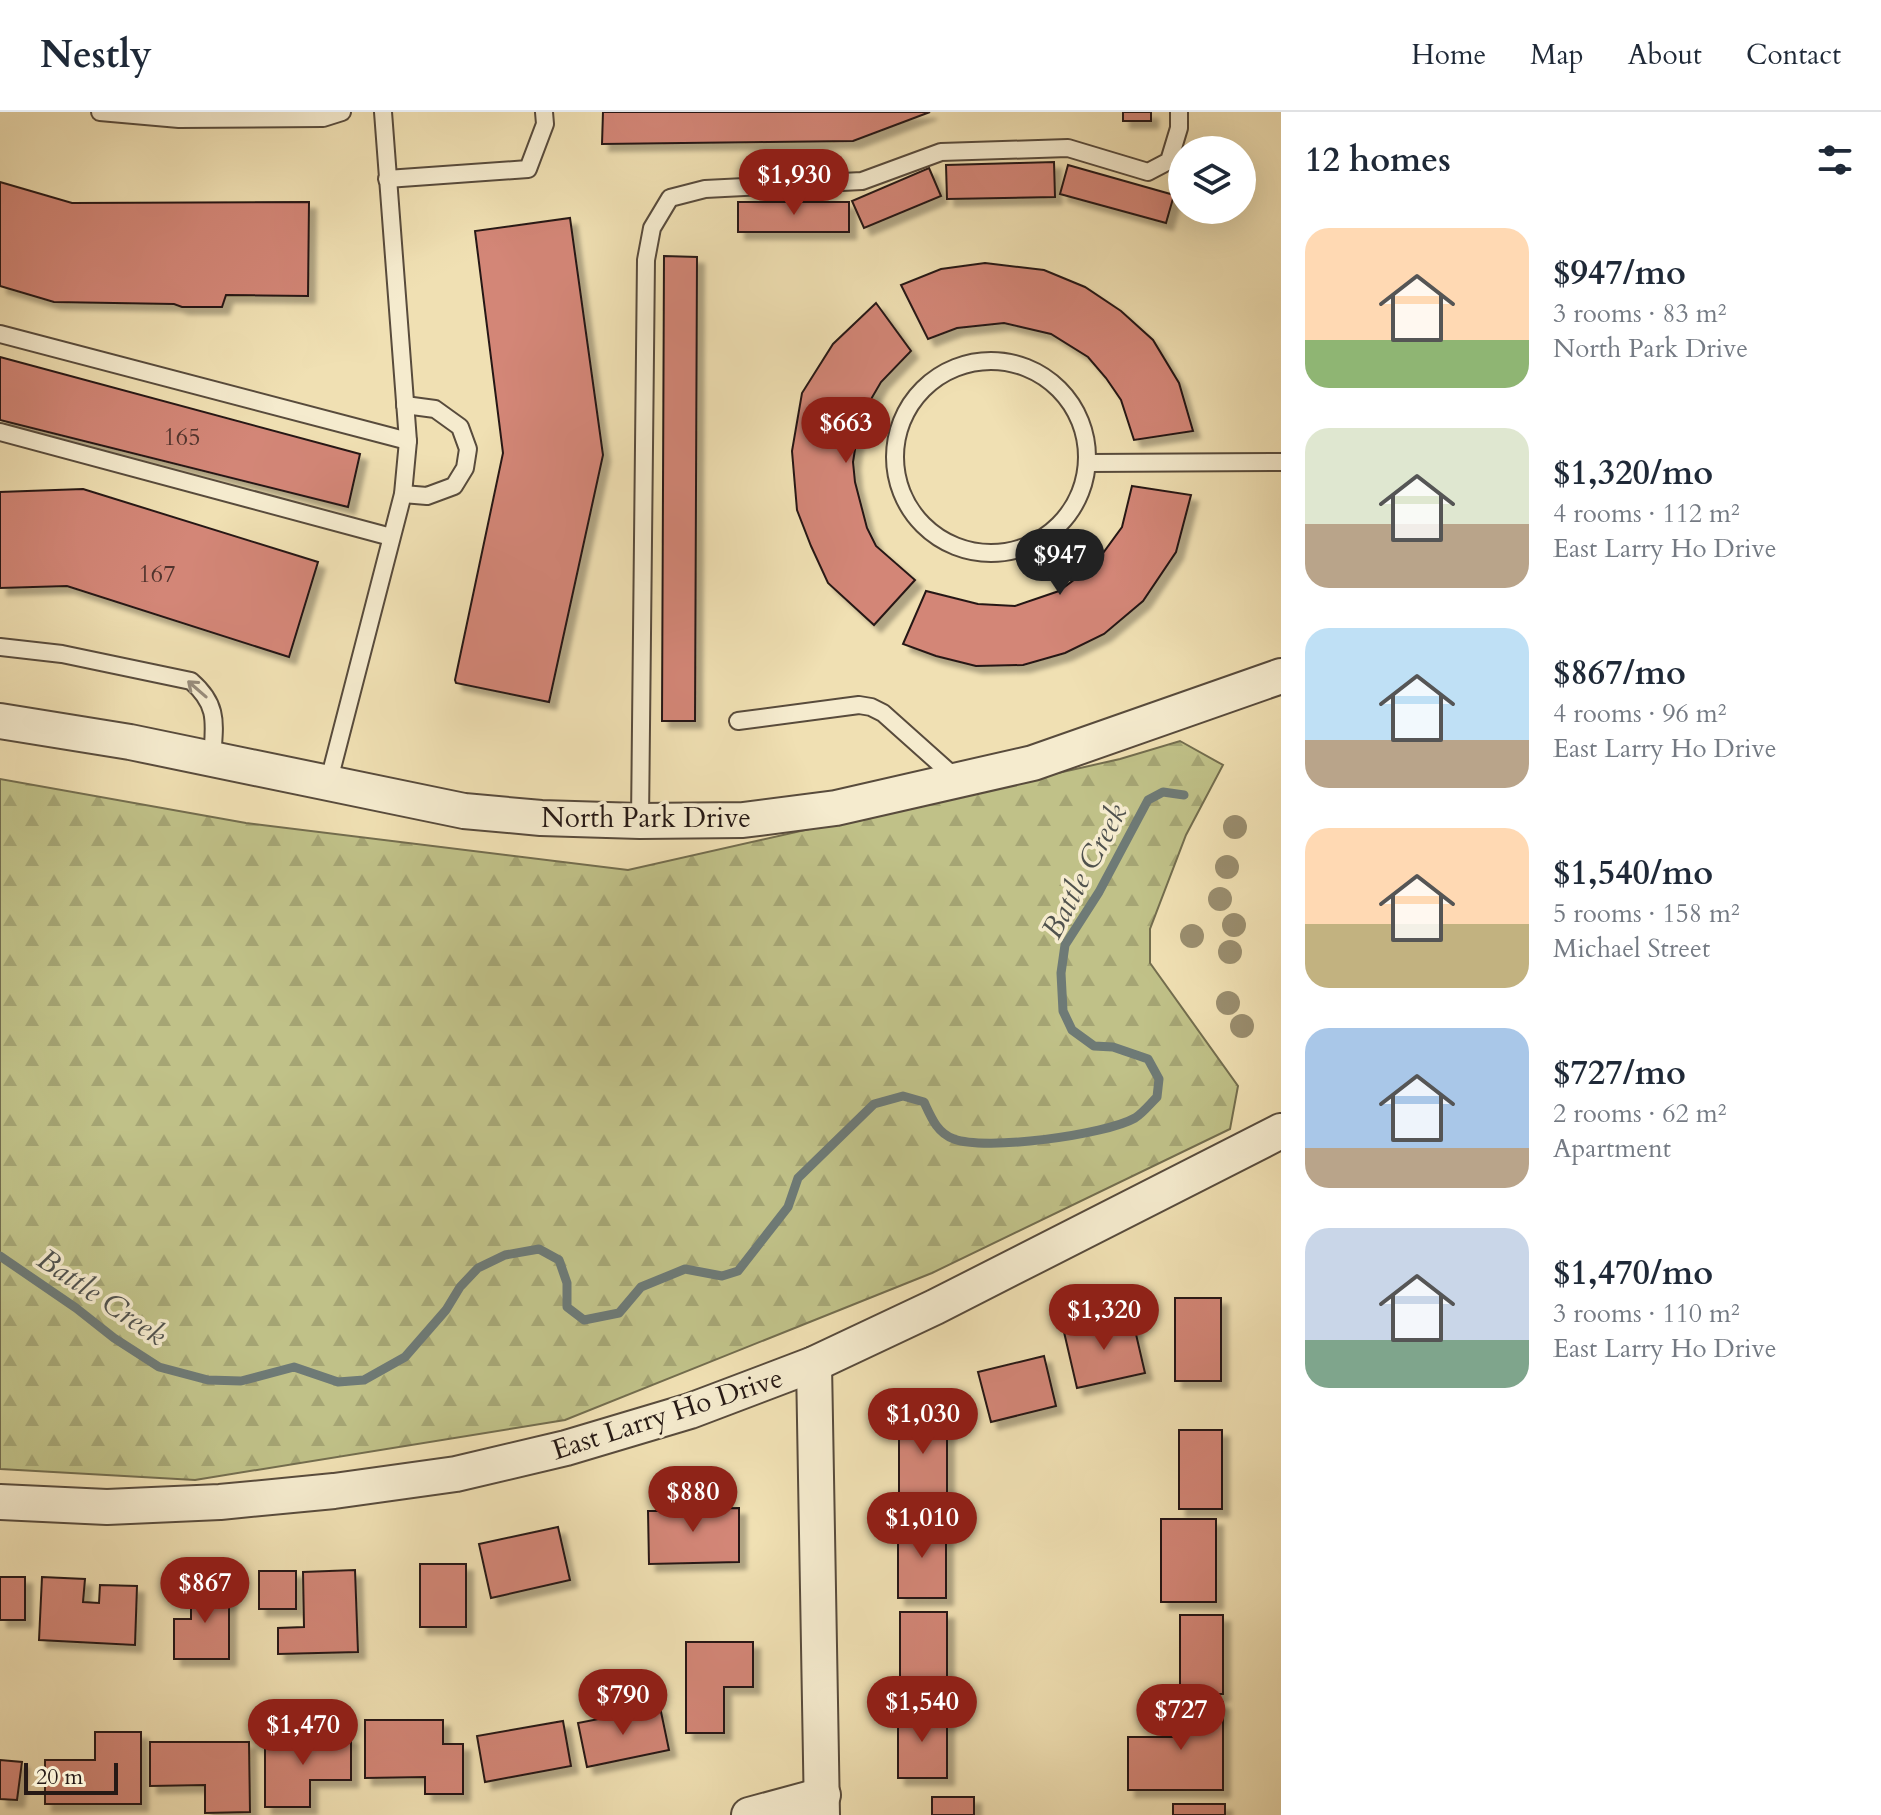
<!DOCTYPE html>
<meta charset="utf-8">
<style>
:root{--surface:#fff;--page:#f2f2f3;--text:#1f2937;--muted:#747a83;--line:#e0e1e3;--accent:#8f2418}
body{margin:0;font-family:Cardo,serif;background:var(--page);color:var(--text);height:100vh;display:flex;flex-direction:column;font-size:30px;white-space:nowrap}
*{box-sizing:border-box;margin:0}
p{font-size:26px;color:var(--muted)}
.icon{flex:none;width:44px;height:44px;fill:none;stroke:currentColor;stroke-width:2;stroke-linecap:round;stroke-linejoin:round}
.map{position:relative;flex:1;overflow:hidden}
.drawer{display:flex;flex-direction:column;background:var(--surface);width:600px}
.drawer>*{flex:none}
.buttons{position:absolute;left:1168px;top:24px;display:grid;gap:16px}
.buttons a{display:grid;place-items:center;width:88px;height:88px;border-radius:50%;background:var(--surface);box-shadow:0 8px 32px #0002;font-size:40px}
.scale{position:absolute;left:24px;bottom:20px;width:94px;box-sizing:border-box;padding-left:8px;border:4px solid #261915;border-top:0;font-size:22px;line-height:28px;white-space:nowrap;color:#261915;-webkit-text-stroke:6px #f5ebce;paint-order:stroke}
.price{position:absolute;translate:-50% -68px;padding:0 18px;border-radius:28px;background:var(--accent);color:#fff;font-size:26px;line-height:52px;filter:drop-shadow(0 2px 4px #0008)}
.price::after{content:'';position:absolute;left:50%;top:48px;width:24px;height:18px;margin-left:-12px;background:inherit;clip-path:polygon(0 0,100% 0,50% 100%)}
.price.selected{background:#222;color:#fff}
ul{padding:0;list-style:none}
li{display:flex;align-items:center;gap:24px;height:200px;padding:0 24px}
li span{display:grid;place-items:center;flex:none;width:224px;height:160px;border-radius:24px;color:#555}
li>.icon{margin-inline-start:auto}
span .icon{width:96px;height:96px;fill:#fffc;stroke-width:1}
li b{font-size:34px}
h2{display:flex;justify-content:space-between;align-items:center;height:96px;padding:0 24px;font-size:34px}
header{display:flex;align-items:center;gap:48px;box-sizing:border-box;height:112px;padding:0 40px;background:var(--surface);border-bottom:2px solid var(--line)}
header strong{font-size:38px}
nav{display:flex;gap:44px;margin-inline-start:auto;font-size:28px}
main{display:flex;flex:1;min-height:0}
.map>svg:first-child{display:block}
.forest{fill:url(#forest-firs);stroke:#736d4e;stroke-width:2}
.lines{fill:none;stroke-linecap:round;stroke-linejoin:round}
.stream{stroke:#6e7a76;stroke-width:9}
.building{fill:#d38677;stroke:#261915;stroke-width:2;filter:url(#shadow)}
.service-casing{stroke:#584b3c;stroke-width:20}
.minor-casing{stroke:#584b3c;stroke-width:38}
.service{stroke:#f5ebce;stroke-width:16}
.minor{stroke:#f5ebce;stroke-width:34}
.tree{fill:#9a8e6f}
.oneway{stroke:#988c7b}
.labels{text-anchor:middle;stroke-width:7;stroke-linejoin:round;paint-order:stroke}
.number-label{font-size:24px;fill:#51342e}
.street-label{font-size:28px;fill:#261915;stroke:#f5ebce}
.water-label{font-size:30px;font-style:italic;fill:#50524e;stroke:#f5ebce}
</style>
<header>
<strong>Nestly</strong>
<nav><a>Home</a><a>Map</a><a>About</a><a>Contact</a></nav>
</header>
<main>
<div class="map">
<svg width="1281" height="1703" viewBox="0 0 1281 1703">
<defs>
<pattern id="forest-firs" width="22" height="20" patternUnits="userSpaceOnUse" patternTransform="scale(2)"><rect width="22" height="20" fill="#c0c188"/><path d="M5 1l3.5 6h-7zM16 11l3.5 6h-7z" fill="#a5a574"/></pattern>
<filter id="shadow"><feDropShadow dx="7" dy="7" stdDeviation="2" flood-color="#0004"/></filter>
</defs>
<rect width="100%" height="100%" fill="#f0e0b3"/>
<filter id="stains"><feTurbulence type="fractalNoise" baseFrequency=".0025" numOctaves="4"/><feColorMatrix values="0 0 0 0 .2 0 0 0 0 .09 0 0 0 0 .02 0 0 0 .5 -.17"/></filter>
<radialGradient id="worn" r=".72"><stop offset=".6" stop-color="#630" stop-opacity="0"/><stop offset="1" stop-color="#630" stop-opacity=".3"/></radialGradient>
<path class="forest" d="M 1180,629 L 1223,653 L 1186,723 L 1150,817 L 1150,851 L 1238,974 L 1230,1017 L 932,1161 L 565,1308 L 195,1368 L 0,1357 L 0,667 L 246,711 L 628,758 L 1120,647 Z"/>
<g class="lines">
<path class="stream" d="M 0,1144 L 76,1196 L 114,1226 L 159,1255 L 208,1268 L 241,1269 L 294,1255 L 338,1270 L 364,1268 L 405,1245 L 446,1198 L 460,1175 L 478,1156 L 505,1143 L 539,1137 L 559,1148 L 567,1171 L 567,1195 L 584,1208 L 619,1201 L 641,1175 L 685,1157 L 722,1164 L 738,1159 L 788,1095 L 798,1066 L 874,992 L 903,984 L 924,990 C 931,1005 937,1021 954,1027 C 985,1039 1105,1023 1135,1006 C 1143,1001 1150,992 1157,985 L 1159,967 L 1148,947 L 1113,935 L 1094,934 L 1072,918 L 1063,899 L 1061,861 L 1065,833 L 1099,780 L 1148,688 L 1163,680 L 1184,683"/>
</g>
<g class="building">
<path d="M 603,0 L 930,0 L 853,29 L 602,32 Z"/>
<rect x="1123" y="0" width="28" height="9"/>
<path d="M 1054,50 L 1055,85 L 947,87 L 946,53 Z"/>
<path d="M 1068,53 L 1174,83 L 1166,111 L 1060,82 Z"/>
<path d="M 929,56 L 941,84 L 864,116 L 852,89 Z"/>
<path d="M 0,70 L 72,91 L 309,90 L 308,184 L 226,183 L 222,195 L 182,195 L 174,192 L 54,190 L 0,174 Z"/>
<rect x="738" y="90" width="111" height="30"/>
<path d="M 570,106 L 603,343 L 549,590 L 456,571 L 455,568 L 503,341 L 475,119 Z"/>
<path d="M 664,144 L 697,145 L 695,609 L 662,609 Z"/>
<path d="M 985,151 L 1044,158 L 1085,175 L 1121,199 L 1153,228 L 1179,271 L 1193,319 L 1134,328 L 1121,288 L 1106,266 L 1088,245 L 1051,222 L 1004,211 L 957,216 L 928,227 L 901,173 L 941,157 Z"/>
<path d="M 876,191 L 911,239 L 881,270 L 860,306 L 853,350 L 855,370 L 867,416 L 876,434 L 915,468 L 874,513 L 828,471 L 811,434 L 797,398 L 792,339 L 802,281 L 833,232 Z"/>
<path d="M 0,245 L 360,342 L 348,395 L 0,308 Z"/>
<path d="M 1132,374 L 1191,383 L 1176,440 L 1143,489 L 1104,522 L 1065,541 L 1023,553 L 976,554 L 936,544 L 903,532 L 926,479 L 978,492 L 1015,494 L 1059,479 L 1095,452 L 1122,415 Z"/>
<path d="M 83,377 L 318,450 L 289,545 L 67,474 L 0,476 L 0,380 Z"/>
<rect x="1175" y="1186" width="46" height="83"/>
<path d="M 1132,1205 L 1145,1261 L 1077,1276 L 1064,1220 Z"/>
<path d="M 1044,1244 L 1056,1294 L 991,1310 L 978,1260 Z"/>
<rect x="899" y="1297" width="48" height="94"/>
<rect x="1179" y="1318" width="43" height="79"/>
<path d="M 663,1382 L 686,1382 L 686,1397 L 739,1396 L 739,1450 L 649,1452 L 648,1399 L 663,1399 Z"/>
<rect x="1161" y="1407" width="55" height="83"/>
<rect x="898" y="1411" width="48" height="75"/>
<path d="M 558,1415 L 570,1468 L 491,1486 L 479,1432 Z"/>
<rect x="420" y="1452" width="46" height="63"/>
<path d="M 355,1458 L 358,1540 L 278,1542 L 278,1516 L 304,1515 L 303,1460 Z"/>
<rect x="259" y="1459" width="37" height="38"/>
<rect x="0" y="1465" width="25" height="43"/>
<path d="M 42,1465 L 85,1467 L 83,1490 L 99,1491 L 100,1473 L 137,1474 L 135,1533 L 39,1528 Z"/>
<path d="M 191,1473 L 229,1473 L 229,1547 L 174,1547 L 174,1507 L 191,1507 Z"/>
<rect x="900" y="1500" width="47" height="71"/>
<rect x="1180" y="1503" width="43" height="79"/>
<path d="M 686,1530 L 753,1530 L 753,1575 L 724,1575 L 724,1621 L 686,1621 Z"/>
<path d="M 1174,1590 L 1223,1590 L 1223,1678 L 1128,1678 L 1128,1625 L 1174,1625 Z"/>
<path d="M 660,1595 L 669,1638 L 587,1655 L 578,1611 Z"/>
<rect x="898" y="1597" width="49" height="69"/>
<path d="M 365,1608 L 443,1608 L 443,1632 L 463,1632 L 463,1682 L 425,1682 L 425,1665 L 365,1666 Z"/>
<path d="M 563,1609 L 571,1654 L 485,1670 L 477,1624 Z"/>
<path d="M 95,1620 L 141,1620 L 141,1692 L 45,1692 L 45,1648 L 95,1648 Z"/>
<path d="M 265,1625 L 351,1625 L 351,1668 L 310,1668 L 310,1695 L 265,1695 Z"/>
<path d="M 150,1630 L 249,1630 L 250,1700 L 205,1701 L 205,1673 L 150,1674 Z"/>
<path d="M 0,1648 L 22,1650 L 17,1688 L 0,1687 Z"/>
<rect x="932" y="1685" width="42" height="18"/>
<rect x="1173" y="1692" width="52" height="11"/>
</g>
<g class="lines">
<defs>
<g id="service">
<path d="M 100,0 L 179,7 L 323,6 L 342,0"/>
<path d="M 387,67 L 528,57 L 545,12 L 544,0"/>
<path d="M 0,222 L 408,329"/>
<circle cx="991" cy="345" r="96"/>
<path d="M 0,320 L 391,425"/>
<path d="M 1089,351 L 1281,350"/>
<path d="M 403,382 L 427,384 L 454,374 L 465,356 L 468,337 L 460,315 L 435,297 L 405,293"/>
<path d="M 0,535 L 62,542 L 191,569 C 220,594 214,613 212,648"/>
<path d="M 738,609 L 859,593 L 871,595 L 883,601 L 958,668"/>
<path d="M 328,672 L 403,382 L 408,329 L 383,0"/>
<path d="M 640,709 L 646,148 L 652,116 L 670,86 L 705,77 L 862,69 L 941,40 L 1068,36 L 1148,60 L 1169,49 L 1179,16 L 1179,0"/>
</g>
<g id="minor">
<path d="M 0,609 L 130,630 L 464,699 L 541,706 L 640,709 L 743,708 L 836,696 L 1033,651 L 1281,564"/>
<path d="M 814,1252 L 822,1703"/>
<path d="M 0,1390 L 107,1395 L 220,1390 L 334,1379 L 456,1362 L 566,1336 L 690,1299 L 814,1252 L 935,1195 L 1281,1019"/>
<path d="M 749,1703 L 823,1683"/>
</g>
</defs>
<use href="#service" class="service-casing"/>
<use href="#minor" class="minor-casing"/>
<use href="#service" class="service"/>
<use href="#minor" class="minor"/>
</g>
<g class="tree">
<circle cx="1235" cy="715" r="12"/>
<circle cx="1227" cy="755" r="12"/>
<circle cx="1220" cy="787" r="12"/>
<circle cx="1234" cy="813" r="12"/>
<circle cx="1192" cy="824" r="12"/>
<circle cx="1230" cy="840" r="12"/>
<circle cx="1228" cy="891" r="12"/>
<circle cx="1242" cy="914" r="12"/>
</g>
<defs><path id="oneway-shaft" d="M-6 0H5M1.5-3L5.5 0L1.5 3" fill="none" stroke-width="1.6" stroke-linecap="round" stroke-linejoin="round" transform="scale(2)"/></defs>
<use class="oneway" href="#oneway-shaft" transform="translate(197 577) rotate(-139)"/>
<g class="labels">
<g class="number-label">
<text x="182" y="333">165</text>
<text x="157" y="470">167</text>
</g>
<g class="street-label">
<text x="646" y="715">North Park Drive</text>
<text transform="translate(667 1301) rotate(-18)" y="10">East Larry Ho Drive</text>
</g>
<g class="water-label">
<text transform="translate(1084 759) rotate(-62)" y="10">Battle Creek</text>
<text transform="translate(102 1185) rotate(34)" y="10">Battle Creek</text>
</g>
</g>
<rect width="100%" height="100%" filter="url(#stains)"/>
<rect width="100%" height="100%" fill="url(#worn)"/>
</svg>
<div class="buttons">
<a><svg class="icon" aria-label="layers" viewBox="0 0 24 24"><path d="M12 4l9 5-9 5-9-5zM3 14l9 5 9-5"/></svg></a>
</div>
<div class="scale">20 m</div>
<b class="price" style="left:794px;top:105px">$1,930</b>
<b class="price" style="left:846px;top:353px">$663</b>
<b class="price selected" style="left:1060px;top:485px">$947</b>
<b class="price" style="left:1104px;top:1240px">$1,320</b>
<b class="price" style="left:923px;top:1344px">$1,030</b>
<b class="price" style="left:693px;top:1422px">$880</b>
<b class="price" style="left:922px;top:1448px">$1,010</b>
<b class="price" style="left:205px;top:1513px">$867</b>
<b class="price" style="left:623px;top:1625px">$790</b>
<b class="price" style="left:922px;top:1632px">$1,540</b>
<b class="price" style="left:1181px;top:1640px">$727</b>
<b class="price" style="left:303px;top:1655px">$1,470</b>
</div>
<section class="drawer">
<h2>12 homes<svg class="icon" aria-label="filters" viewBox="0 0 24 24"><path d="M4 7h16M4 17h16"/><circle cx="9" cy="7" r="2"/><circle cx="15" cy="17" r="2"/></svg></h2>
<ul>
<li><span style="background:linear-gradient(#ffd9b3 70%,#8fb573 0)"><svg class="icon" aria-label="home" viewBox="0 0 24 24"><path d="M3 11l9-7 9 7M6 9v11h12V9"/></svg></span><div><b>$947/mo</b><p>3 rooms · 83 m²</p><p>North Park Drive</p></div></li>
<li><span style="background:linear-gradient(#dfe7d0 60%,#b9a48a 0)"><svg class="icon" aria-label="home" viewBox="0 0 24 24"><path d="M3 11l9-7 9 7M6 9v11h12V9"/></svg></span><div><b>$1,320/mo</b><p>4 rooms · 112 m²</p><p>East Larry Ho Drive</p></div></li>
<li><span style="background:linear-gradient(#bfe0f5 70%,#b9a48a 0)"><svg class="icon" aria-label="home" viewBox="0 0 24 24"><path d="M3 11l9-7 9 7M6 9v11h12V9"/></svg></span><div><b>$867/mo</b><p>4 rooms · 96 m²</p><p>East Larry Ho Drive</p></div></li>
<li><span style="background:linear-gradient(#ffd9b3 60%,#c2b280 0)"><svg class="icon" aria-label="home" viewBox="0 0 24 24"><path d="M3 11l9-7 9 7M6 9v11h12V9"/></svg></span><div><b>$1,540/mo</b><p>5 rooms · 158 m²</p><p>Michael Street</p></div></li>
<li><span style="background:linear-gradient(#a9c7e8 75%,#b9a48a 0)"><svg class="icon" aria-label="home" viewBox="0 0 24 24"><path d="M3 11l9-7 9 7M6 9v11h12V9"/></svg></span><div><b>$727/mo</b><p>2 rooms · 62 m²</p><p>Apartment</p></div></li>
<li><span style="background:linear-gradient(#c9d6e8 70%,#7fa58c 0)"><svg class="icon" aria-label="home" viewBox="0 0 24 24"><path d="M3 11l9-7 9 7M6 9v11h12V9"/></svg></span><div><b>$1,470/mo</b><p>3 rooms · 110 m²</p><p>East Larry Ho Drive</p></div></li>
</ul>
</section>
</main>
